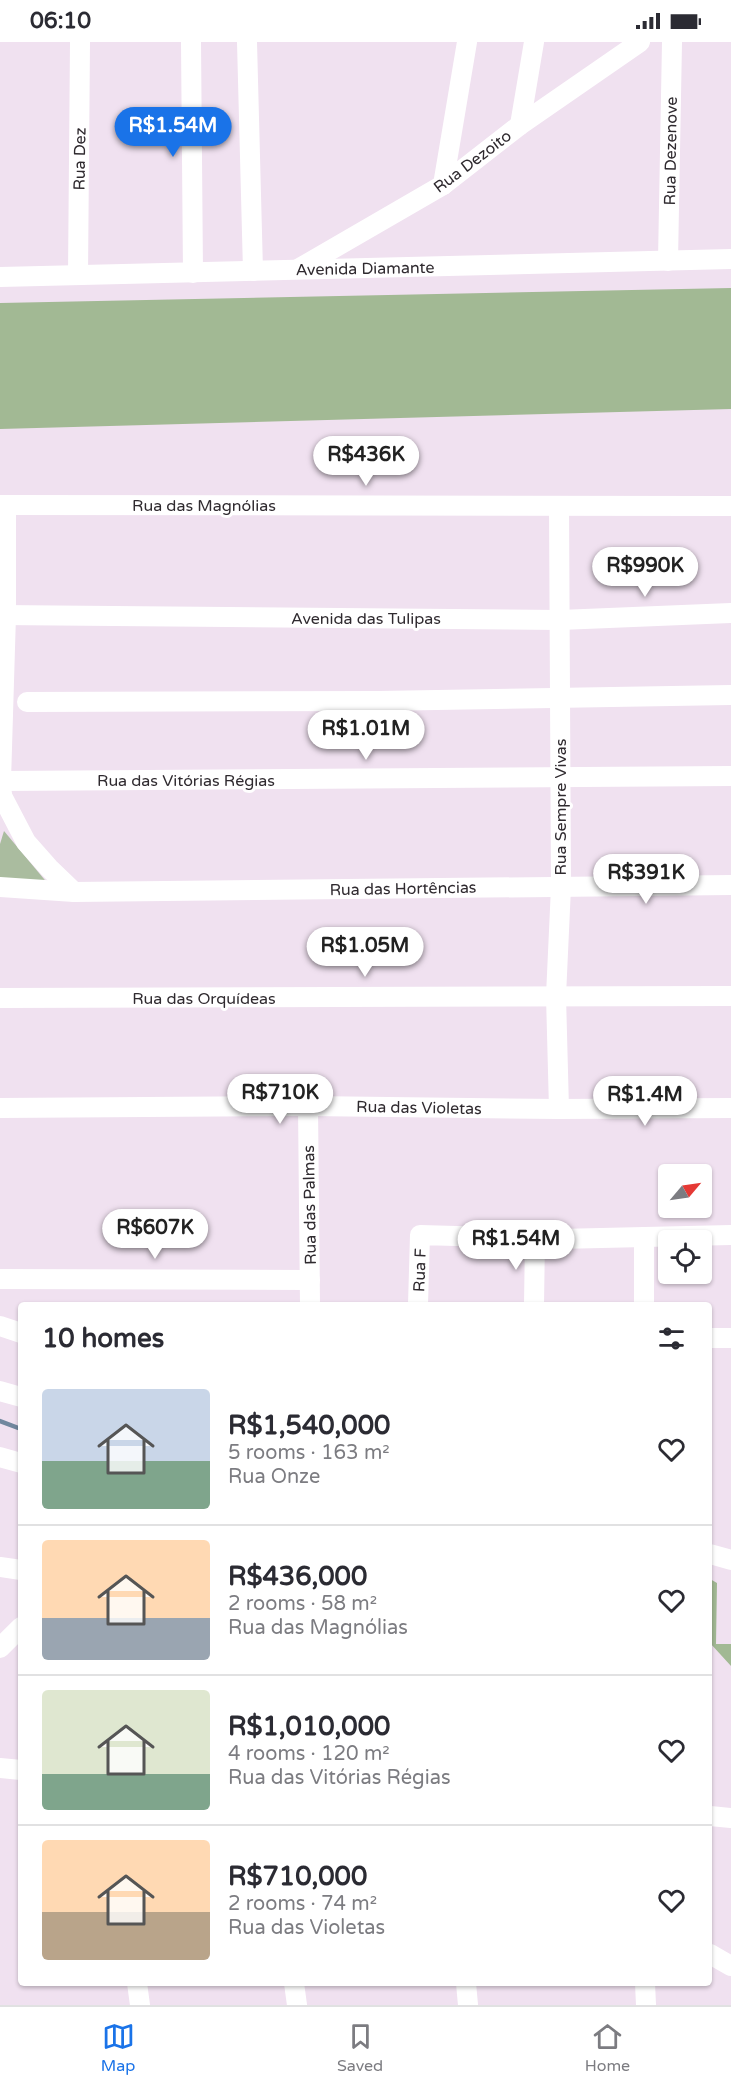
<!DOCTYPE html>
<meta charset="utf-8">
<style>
:root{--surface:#fff;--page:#f2f2f3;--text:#2b2b33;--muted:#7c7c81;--line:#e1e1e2;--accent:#1a73e8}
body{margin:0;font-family:"Varela Round",sans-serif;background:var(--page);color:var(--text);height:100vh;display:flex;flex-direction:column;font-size:22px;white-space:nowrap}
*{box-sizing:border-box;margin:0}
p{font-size:20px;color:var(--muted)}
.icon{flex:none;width:33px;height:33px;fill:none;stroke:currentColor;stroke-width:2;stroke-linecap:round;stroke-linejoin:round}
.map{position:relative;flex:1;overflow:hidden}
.details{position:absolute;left:18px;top:1260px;width:694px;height:684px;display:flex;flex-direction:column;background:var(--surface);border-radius:6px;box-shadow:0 2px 4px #0004}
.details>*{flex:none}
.needle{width:39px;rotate:61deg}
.fabs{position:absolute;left:658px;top:1122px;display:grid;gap:12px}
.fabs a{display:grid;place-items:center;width:54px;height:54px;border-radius:6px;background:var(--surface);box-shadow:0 2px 4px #0004;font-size:30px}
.price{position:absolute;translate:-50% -51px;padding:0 14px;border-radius:21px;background:#fff;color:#222;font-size:20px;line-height:39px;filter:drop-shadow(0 2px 3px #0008)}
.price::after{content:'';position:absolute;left:50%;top:36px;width:18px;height:14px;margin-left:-9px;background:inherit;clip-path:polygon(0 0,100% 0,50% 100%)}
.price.on{background:var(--accent);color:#fff}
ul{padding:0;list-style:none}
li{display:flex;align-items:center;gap:18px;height:150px;padding:0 24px}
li+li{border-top:2px solid var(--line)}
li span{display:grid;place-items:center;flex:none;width:168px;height:120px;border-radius:6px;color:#555}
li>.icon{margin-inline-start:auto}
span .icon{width:72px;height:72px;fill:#fffc;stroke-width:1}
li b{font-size:26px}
h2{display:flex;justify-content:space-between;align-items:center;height:72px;padding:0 24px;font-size:26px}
.status{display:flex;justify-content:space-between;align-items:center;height:42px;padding:0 30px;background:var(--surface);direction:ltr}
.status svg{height:16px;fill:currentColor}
.tab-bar{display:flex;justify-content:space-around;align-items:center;height:84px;border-top:2px solid var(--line);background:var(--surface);font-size:16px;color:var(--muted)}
.tab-bar a{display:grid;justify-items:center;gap:3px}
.tab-bar .on{color:var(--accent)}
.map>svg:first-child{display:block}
.green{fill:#aabc9f}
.forest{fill:#a2b994}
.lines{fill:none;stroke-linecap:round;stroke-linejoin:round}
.stream{stroke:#71879e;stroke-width:4.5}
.minor{stroke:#fff;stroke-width:20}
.labels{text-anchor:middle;stroke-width:6;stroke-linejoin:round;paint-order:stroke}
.street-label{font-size:16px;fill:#2f2a2f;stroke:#fff}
</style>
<div class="status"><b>06:10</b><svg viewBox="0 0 49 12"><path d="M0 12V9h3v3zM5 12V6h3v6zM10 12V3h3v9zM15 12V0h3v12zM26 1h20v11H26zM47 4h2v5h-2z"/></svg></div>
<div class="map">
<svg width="731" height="1963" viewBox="0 0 731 1963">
<rect width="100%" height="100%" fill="#f0e1f0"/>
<path class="green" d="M 4,789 L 49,843 L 0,838 L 0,802 Z"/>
<g class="forest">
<path d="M 731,246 L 731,367 L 0,387 L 0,261 Z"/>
<path d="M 710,1537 L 717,1541 L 716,1602 L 731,1602 L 731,1624 L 710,1601 Z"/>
</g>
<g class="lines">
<path class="stream" d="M 0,1379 L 21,1387"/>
<g class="minor">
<path d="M 191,0 L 193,231"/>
<path d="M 247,0 L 253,229"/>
<path d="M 520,83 L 534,0"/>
<path d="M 443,143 L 467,0"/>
<path d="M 668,219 L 672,0"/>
<path d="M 298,227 L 443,143 L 520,83 L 640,0"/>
<path d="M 78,233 L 80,0"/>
<path d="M 0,235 L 731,217"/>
<path d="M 0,463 L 731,464"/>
<path d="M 559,464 L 561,845 L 556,954 L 559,1067"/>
<path d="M 0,573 L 560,578 L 731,571"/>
<path d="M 27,660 L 378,659 L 731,653"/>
<path d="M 1,739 L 731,734"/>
<path d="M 2,754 L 26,800 L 49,826 L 74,850"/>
<path d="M 0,762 L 2,754 L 1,739 L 6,573 L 6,463"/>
<path d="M 0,845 L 74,850 L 731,843"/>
<path d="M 0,956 L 731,954"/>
<path d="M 308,1064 L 310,1263"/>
<path d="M 0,1066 L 308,1064 L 559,1067 L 731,1066"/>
<path d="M 0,1237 L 310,1238"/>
<path d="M 418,1263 L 420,1193 L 558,1197 L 731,1193"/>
<path d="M 534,1263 L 535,1196"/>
<path d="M 644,1263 L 644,1195"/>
<path d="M 0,1284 L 21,1291"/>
<path d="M 710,1296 L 731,1296"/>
<path d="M 0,1349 L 21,1355"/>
<path d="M 0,1415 L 21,1421"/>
<path d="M 710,1512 L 731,1518"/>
<path d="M 0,1525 L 21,1528"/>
<path d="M 0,1606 L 21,1585"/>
<path d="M 0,1726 L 21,1728"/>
<path d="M 710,1774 L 731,1776"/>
<path d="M 710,1912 L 731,1924"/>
<path d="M 137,1941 L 140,1963"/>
<path d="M 294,1941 L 297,1963"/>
<path d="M 466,1941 L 468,1963"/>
<path d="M 645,1941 L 646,1963"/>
</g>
</g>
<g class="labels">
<g class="street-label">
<text transform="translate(670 109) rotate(-89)" y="6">Rua Dezenove</text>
<text transform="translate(79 117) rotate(-89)" y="6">Rua Dez</text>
<text transform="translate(472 119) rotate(-37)" y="6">Rua Dezoito</text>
<text transform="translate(365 226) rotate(-1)" y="6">Avenida Diamante</text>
<text x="204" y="469">Rua das Magnólias</text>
<text x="366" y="582">Avenida das Tulipas</text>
<text x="186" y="744">Rua das Vitórias Régias</text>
<text transform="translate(560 765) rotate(-90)" y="6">Rua Sempre Vivas</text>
<text transform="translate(403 846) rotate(-1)" y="6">Rua das Hortências</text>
<text x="204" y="962">Rua das Orquídeas</text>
<text transform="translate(419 1065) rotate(1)" y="6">Rua das Violetas</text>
<text transform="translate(309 1163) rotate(-91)" y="6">Rua das Palmas</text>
<text transform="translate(419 1228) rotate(-88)" y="6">Rua F</text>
</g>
</g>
</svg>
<div class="fabs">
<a><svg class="needle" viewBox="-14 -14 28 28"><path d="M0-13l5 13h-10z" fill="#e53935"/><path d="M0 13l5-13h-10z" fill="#7c7c81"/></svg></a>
<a><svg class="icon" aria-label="locate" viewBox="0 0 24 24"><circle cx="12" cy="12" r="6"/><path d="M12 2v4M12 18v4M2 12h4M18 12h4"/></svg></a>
</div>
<b class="price on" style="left:173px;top:116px">R$1.54M</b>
<b class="price" style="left:366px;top:445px">R$436K</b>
<b class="price" style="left:645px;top:556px">R$990K</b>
<b class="price" style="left:366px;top:719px">R$1.01M</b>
<b class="price" style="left:646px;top:863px">R$391K</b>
<b class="price" style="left:365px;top:936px">R$1.05M</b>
<b class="price" style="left:280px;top:1083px">R$710K</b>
<b class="price" style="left:645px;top:1085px">R$1.4M</b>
<b class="price" style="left:155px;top:1218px">R$607K</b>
<b class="price" style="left:516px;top:1229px">R$1.54M</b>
<section class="details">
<h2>10 homes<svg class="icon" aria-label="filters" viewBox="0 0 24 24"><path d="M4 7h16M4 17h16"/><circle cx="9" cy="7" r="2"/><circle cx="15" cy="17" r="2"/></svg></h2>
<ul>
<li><span style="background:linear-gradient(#c9d6e8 60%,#7fa58c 0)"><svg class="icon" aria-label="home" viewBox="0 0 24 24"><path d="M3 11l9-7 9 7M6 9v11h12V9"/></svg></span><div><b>R$1,540,000</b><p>5 rooms · 163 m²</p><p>Rua Onze</p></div><svg class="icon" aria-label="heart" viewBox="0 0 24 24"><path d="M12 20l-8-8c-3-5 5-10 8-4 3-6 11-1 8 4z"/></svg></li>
<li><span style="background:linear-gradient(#ffd9b3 65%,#9aa5b1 0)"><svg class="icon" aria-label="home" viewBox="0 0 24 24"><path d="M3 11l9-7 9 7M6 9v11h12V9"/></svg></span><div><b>R$436,000</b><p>2 rooms · 58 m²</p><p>Rua das Magnólias</p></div><svg class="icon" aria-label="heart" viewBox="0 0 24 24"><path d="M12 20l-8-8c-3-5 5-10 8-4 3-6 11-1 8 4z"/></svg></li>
<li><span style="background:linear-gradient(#dfe7d0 70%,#7fa58c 0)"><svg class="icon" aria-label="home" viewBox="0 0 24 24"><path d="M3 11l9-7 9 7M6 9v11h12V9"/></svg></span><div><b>R$1,010,000</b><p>4 rooms · 120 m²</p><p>Rua das Vitórias Régias</p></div><svg class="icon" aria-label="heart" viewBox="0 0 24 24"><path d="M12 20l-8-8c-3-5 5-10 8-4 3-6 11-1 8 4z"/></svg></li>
<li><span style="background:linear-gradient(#ffd9b3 60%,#b9a48a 0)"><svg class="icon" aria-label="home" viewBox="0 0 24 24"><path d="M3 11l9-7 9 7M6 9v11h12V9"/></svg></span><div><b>R$710,000</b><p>2 rooms · 74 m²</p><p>Rua das Violetas</p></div><svg class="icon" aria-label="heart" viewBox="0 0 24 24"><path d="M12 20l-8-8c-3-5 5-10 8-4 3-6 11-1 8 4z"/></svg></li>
</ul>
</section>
</div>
<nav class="tab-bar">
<a class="on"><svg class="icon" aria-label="map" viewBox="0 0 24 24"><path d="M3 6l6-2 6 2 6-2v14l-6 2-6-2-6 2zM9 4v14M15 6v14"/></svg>Map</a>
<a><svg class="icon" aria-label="saved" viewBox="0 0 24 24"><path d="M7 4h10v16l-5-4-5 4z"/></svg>Saved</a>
<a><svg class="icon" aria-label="home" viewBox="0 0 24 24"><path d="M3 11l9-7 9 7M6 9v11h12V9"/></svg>Home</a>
</nav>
